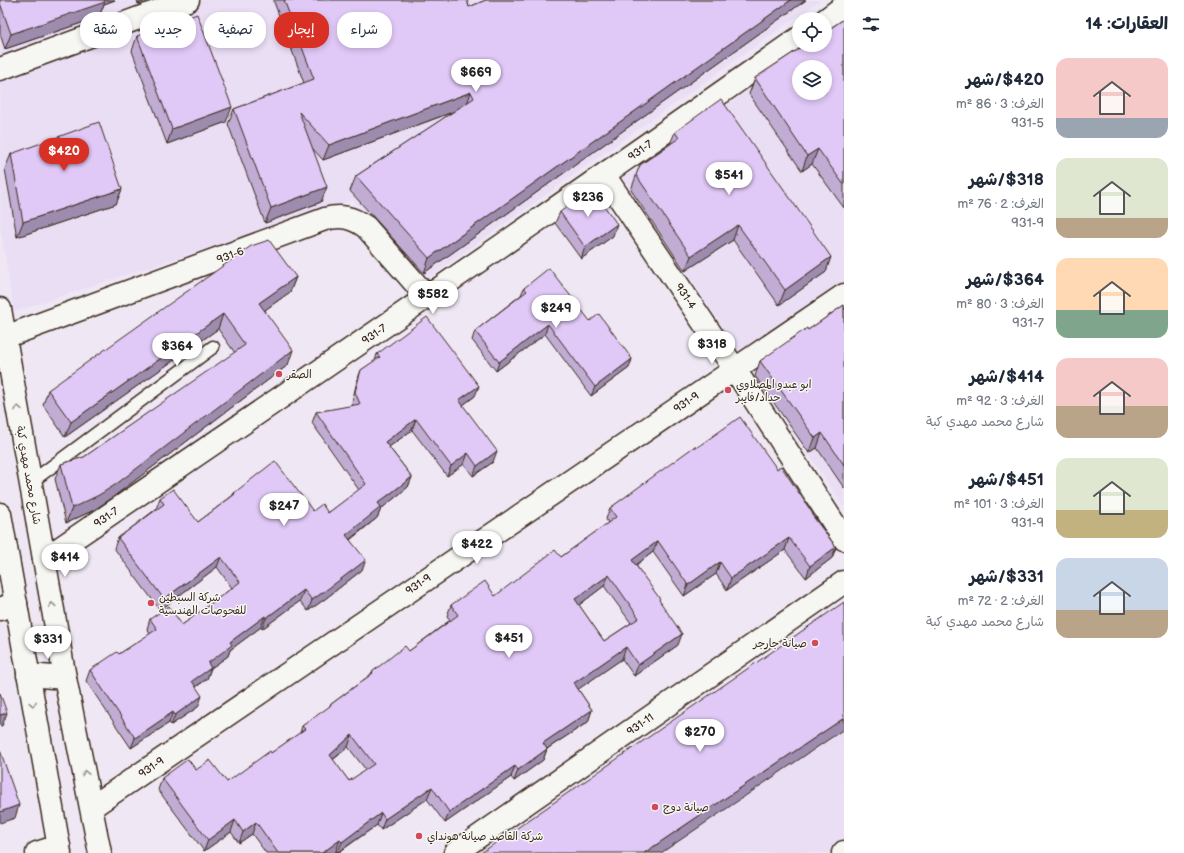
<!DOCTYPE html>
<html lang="ar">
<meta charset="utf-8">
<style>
:root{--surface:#fff;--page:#f6f6f7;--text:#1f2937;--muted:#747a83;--accent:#d93025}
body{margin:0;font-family:"Balsamiq Sans","Playpen Sans Arabic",sans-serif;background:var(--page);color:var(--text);direction:rtl;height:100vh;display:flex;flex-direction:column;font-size:15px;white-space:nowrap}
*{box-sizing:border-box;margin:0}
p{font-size:13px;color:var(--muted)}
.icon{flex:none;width:22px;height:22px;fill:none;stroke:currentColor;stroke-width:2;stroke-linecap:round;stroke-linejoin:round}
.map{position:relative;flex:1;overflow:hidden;direction:ltr}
.drawer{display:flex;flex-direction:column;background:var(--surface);width:340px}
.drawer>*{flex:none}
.guide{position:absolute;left:12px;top:12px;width:380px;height:36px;direction:rtl;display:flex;gap:8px}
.buttons{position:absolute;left:792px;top:12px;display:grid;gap:8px}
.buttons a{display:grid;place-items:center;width:40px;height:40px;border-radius:50%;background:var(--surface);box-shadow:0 2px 6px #0003;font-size:20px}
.price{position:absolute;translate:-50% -34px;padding:0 9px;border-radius:14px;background:#fff;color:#222;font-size:13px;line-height:26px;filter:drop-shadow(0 1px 2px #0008)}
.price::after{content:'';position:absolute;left:50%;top:24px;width:12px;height:9px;margin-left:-6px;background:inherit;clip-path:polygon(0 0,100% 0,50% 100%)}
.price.selected{background:var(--accent);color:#fff}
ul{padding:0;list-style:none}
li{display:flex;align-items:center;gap:12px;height:100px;padding:0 16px}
li span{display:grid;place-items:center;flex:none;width:112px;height:80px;border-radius:12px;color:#555}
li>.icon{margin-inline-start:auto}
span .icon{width:48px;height:48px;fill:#fffc;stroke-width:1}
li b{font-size:17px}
h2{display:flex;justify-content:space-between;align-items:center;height:48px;padding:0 16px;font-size:17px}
.pill{padding:0 14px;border-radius:16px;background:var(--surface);box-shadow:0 2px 6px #0003;font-size:14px;line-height:36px}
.pill.selected{background:var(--accent);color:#fff}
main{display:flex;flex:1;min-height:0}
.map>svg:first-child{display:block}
.built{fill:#eadef5;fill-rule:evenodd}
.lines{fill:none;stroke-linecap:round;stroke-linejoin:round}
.lane-casing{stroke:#3b2a1e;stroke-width:15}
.street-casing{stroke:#3b2a1e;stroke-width:25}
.secondary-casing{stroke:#3b2a1e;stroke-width:25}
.lane{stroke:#f6f6f2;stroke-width:12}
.street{stroke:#f6f6f2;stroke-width:22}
.secondary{stroke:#f6f6f2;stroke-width:22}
.wall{fill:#c1acd4;stroke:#3b2a1e;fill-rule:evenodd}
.shaded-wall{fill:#9d8cad;stroke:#3b2a1e}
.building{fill:#e0c8f7;stroke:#3b2a1e;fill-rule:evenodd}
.oneway{stroke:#989088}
.poi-dot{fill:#d1495b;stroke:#f6f6f2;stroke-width:1.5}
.labels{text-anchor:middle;stroke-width:3;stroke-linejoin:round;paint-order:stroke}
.street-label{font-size:11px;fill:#3b2a1e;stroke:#f6f6f2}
.poi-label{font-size:11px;fill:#3b2a1e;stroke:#f6f6f2;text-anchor:start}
</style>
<main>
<section class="drawer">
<h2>العقارات: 14<svg class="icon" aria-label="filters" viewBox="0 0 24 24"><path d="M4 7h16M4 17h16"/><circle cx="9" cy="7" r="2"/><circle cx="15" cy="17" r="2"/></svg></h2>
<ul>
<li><span style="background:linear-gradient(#f6c9c9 75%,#9aa5b1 0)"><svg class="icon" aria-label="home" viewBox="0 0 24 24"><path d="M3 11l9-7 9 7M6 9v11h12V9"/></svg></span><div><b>$420/شهر</b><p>الغرف: 3 · 86 m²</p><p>931-5</p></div></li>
<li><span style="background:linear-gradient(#dfe7d0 75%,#b9a48a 0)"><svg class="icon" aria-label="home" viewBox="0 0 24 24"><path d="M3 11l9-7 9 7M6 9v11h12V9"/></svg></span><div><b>$318/شهر</b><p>الغرف: 2 · 76 m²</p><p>931-9</p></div></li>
<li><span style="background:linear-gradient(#ffd9b3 65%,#7fa58c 0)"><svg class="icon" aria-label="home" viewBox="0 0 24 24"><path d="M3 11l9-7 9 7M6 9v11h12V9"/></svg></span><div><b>$364/شهر</b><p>الغرف: 3 · 80 m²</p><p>931-7</p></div></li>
<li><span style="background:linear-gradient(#f6c9c9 60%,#b9a48a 0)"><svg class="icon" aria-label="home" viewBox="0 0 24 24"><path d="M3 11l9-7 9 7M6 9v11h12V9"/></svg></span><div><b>$414/شهر</b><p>الغرف: 3 · 92 m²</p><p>شارع محمد مهدي كبة</p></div></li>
<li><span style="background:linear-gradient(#dfe7d0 65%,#c2b280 0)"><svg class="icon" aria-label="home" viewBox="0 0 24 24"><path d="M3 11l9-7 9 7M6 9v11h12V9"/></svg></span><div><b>$451/شهر</b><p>الغرف: 3 · 101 m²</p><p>931-9</p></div></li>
<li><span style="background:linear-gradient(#c9d6e8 65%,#b9a48a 0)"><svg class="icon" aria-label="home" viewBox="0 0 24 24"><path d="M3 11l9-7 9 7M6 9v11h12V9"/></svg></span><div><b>$331/شهر</b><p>الغرف: 2 · 72 m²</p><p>شارع محمد مهدي كبة</p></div></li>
</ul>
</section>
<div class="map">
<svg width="844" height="853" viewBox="0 0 844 853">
<rect width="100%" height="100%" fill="#efe8f4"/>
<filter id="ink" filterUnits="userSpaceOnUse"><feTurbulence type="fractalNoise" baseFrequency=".025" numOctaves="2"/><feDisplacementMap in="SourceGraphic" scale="8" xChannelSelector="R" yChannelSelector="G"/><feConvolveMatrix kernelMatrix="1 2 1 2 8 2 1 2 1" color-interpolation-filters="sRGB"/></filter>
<g filter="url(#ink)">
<g class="built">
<path d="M 0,0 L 821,0 L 427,279 L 353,200 L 14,312 L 0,226 Z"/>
<path d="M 844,23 L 844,507 L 623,178 L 813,45 L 825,45 ZM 799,67 L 825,67 L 825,93 L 799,93 Z"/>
<path d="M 844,602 L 844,853 L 481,853 Z"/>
</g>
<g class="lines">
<defs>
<path id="lane" d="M 31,482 L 213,347"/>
<g id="street">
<path d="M 825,20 L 844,6"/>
<path d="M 0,69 L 188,0"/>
<path d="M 604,175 L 734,368 L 844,539"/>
<path d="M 5,337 L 325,219 C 341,215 352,217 366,227 L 428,298"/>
<path d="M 44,559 C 297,387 549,214 799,38"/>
<path d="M 0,609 L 16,603"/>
<path d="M 92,807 L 844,295"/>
<path d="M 37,853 L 59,846"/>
<path d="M 455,853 L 844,582"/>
<path d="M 843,853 L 844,852"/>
</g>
<g id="secondary">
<path d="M 0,309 L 65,678 L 100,853"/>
<path d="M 0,514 L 60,853"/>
<path d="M 28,675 L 65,678"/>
</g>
</defs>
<use href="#lane" class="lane-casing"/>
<use href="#street" class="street-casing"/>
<use href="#secondary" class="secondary-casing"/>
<use href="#lane" class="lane"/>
<use href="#street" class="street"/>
<use href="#secondary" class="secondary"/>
</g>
<g class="wall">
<path d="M 0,0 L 115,0 L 104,4 L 99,17 L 5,49 L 0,34 Z"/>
<path d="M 137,0 L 148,0 L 138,4 Z"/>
<path d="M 274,0 L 467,0 L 469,7 L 486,0 L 806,0 L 424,273 L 350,191 L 356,176 L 453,112 L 323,160 L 312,148 L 321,202 L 265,223 L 228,124 L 234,109 L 304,83 L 274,2 Z"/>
<path d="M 844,19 L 844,208 L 812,164 L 802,171 L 749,94 L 755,78 Z"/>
<path d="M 137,36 L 226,122 L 167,144 L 132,51 Z"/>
<path d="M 675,132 L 826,272 L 779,305 L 733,240 L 685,271 L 631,190 L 640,165 L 670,144 Z"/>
<path d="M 11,154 L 122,189 L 116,204 L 17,237 L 5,169 Z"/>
<path d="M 560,212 L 613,236 L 581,259 L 555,223 Z"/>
<path d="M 296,277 L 290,292 L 265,310 L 288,365 L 109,500 L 94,510 L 66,523 L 55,479 L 61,464 L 84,457 L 235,353 L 218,329 L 65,437 L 43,405 L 48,390 Z"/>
<path d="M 524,288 L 590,321 L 632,359 L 629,368 L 591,396 L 545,334 L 496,371 L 472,340 L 475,331 L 521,295 Z"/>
<path d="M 844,305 L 844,488 L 817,448 L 809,453 L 755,376 L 760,361 L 808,330 Z"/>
<path d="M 377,354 L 475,396 L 463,405 L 493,462 L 473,476 L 464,464 L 447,476 L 412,430 L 389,447 L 412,477 L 408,487 L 381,509 L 377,518 L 350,540 L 362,570 L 325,599 L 308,611 L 300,601 L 262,629 L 261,627 L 230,650 L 228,656 L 211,668 L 207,679 L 196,687 L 198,707 L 171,725 L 169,723 L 131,748 L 86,681 L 90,670 L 119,654 L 150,634 L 147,629 L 150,619 L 182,625 L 232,588 L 217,567 L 160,610 L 114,548 L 118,538 L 156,509 L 160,498 L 198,522 L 232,496 L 234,493 L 313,511 L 328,513 L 359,490 L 312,423 L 316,412 L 353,406 L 352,402 L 357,381 L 361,370 L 375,361 Z"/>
<path d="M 696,448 L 777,469 L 813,515 L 836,547 L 832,558 L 806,578 L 785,550 L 727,590 L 716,574 L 684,596 L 653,552 L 636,565 L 659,601 L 678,645 L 634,676 L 622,659 L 578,689 L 592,710 L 588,722 L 547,749 L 543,760 L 514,781 L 511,777 L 445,823 L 427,799 L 381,830 L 377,825 L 338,853 L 336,851 L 334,853 L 266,853 L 252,834 L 239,843 L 231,832 L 204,851 L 158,790 L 162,778 L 196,770 L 227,782 L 271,753 L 300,733 L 302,726 L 329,708 L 330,705 L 370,675 L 372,672 L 409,651 L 450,620 L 447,616 L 451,605 L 495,596 L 561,557 L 608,523 L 606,519 L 610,508 ZM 604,586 L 631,623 L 604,641 L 579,605 ZM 348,747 L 366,770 L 349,781 L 333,760 Z"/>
</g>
<g class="shaded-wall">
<path d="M 98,0 L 115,0 L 104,4 L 99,17 L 5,49 L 11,34 Z"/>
<path d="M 140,0 L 148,0 L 138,4 Z"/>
<path d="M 791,0 L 806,0 L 424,273 L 429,258 Z"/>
<path d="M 471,92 L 466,107 L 323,160 L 329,145 Z"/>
<path d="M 232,107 L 226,122 L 167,144 L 172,129 Z"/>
<path d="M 818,149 L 812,164 L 802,171 L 807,156 Z"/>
<path d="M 327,187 L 321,202 L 265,223 L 271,208 Z"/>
<path d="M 122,189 L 116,204 L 17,237 L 23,222 Z"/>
<path d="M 617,224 L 613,236 L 581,259 L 585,247 Z"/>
<path d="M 738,225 L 733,240 L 685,271 L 691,256 Z"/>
<path d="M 831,257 L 826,272 L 779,305 L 785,290 Z"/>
<path d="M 296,277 L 290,292 L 254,318 L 259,303 Z"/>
<path d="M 223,314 L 218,329 L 65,437 L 71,422 Z"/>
<path d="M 548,324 L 545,334 L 496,371 L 499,362 Z"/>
<path d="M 293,350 L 288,365 L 109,500 L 94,510 L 66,523 L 72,508 Z"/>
<path d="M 632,359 L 629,368 L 591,396 L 595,387 Z"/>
<path d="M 479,386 L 475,396 L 455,411 L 459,400 Z"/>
<path d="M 416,419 L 412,430 L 381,453 L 385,442 Z"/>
<path d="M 822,433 L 817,448 L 809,453 L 815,438 Z"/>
<path d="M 497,451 L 493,462 L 473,476 L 477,466 Z"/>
<path d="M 468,453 L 464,464 L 447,476 L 451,466 Z"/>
<path d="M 412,477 L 408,487 L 381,509 L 377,518 L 342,545 L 346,535 L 378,503 Z"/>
<path d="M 789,538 L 785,550 L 727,590 L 731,578 Z"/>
<path d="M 658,541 L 653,552 L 628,571 L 632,560 Z"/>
<path d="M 836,547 L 832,558 L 806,578 L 810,566 Z"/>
<path d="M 221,557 L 217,567 L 160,610 L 164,599 Z"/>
<path d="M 366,560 L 362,570 L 325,599 L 308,611 L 312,600 Z"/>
<path d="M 720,562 L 716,574 L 684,596 L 688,585 Z"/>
<path d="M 609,575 L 604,586 L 571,611 L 575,599 Z"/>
<path d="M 304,590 L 300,601 L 262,629 L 266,618 Z"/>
<path d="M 265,616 L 261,627 L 230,650 L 228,656 L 207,671 L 211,668 L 207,679 L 188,692 L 192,681 L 208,663 L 230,642 Z"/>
<path d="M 682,634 L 678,645 L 634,676 L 638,665 Z"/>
<path d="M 626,647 L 622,659 L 570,695 L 574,683 Z"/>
<path d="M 202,696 L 198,707 L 171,725 L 175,715 Z"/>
<path d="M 592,710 L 588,722 L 539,754 L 543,743 Z"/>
<path d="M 173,712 L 169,723 L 131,748 L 135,738 Z"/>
<path d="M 7,713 L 2,726 L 0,726 L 0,715 Z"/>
<path d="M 844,718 L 844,729 L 661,853 L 644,853 Z"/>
<path d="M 352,735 L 348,747 L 325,766 L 330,755 Z"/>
<path d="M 547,749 L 543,760 L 514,781 L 518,770 Z"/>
<path d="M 515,766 L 511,777 L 445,823 L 449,812 Z"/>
<path d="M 432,787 L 427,799 L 381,830 L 385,819 Z"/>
<path d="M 19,805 L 15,818 L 0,823 L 0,812 Z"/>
<path d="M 381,813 L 377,825 L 337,853 L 342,842 Z"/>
<path d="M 235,820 L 231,832 L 204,851 L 208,840 Z"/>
<path d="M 256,822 L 252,834 L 239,843 L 243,832 Z"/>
<path d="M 340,840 L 336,851 L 334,853 L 322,853 Z"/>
</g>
<g class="building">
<path d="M 0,0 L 104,0 L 105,2 L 11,34 L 0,3 Z"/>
<path d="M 284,0 L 467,0 L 469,7 L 486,0 L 791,0 L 429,258 L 356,176 L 474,98 L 471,92 L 329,145 L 299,112 L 327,187 L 271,208 L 234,109 L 314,79 Z"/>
<path d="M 197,14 L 232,107 L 172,129 L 137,36 Z"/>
<path d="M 844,19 L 844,185 L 818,149 L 807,156 L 755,78 L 805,45 L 825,45 L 825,32 ZM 799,67 L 825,67 L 825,93 L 799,93 Z"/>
<path d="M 721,99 L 831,257 L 785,290 L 738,225 L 691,256 L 636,175 L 640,165 L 679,138 L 675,132 Z"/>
<path d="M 99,122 L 122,189 L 23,222 L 11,154 Z"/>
<path d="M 592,189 L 617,224 L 585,247 L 560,212 Z"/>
<path d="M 269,240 L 296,277 L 259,303 L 293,350 L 115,485 L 99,495 L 72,508 L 61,464 L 84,457 L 245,345 L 223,314 L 71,422 L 48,390 L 251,246 Z"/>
<path d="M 549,268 L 590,321 L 599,314 L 632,359 L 595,387 L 548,324 L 499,362 L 475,331 L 527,291 L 524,288 Z"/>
<path d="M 844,305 L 844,465 L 822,433 L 815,438 L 760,361 L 807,328 L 808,330 Z"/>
<path d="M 427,317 L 479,386 L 459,400 L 497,451 L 477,466 L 468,453 L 451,466 L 416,419 L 385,442 L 412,477 L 378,503 L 381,507 L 346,535 L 366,560 L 329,588 L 312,600 L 304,590 L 266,618 L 265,616 L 230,642 L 232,645 L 208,663 L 211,668 L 192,681 L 202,696 L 175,715 L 173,712 L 135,738 L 90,670 L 117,652 L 119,654 L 157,629 L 150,619 L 169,606 L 182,625 L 240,582 L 221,557 L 164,599 L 118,538 L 164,504 L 160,498 L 173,489 L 198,522 L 235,494 L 234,493 L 275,461 L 313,511 L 322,504 L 328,513 L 366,484 L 316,412 L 360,404 L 355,392 L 361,370 L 380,357 L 377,354 Z"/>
<path d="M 740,417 L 777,469 L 781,466 L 813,514 L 812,515 L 836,547 L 810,566 L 789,538 L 731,578 L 720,562 L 688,585 L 658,541 L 632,560 L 660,599 L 659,600 L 682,634 L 638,665 L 626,647 L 574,683 L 592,710 L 543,743 L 547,749 L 518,770 L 515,766 L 449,812 L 432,787 L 385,819 L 381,813 L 342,842 L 340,840 L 322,853 L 278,853 L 256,822 L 243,832 L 235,820 L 208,840 L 162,778 L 188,759 L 196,770 L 210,760 L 227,782 L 270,751 L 271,753 L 305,729 L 302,726 L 330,706 L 330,705 L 373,673 L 372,672 L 405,646 L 409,651 L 458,615 L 451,605 L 485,581 L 495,596 L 555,550 L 561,557 L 616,517 L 610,508 L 695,446 L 696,448 ZM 609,575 L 639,618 L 604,641 L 575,599 ZM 352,735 L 374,764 L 349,781 L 330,755 Z"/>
<path d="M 844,602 L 844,718 L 644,853 L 481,853 Z"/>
<path d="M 0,693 L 7,713 L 0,715 Z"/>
<path d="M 0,750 L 19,805 L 0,812 Z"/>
</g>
<defs><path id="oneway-chevron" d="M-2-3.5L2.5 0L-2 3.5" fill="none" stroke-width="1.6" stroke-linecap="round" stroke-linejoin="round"/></defs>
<g class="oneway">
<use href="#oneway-chevron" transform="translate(18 408) rotate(-100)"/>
<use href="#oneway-chevron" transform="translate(52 605) rotate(-100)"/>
<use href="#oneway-chevron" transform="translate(33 704) rotate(80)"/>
<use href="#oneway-chevron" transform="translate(85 773) rotate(-102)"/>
</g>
</g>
<g class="poi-dot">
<circle cx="279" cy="374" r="4"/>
<circle cx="728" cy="390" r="4"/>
<circle cx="151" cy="603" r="4"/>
<circle cx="815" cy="643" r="4"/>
<circle cx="655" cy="807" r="4"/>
<circle cx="419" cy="836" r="4"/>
</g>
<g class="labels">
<g class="street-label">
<text transform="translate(640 150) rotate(-35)" y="4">931-7</text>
<text transform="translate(230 255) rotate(-20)" y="4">931-6</text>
<text transform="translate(686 296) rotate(56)" y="4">931-4</text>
<text transform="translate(374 334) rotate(-34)" y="4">931-7</text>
<text transform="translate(686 402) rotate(-34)" y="4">931-9</text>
<text transform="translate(29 475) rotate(80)" y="4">شارع محمد مهدي كبة</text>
<text transform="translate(106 517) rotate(-34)" y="4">931-7</text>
<text transform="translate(418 584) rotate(-34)" y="4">931-9</text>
<text transform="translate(640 724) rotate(-35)" y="4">931-11</text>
<text transform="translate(151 767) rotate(-34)" y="4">931-9</text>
</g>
<g class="poi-label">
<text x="287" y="378">الصقر</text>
<text x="736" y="388">ابو عبدو المصلاوي<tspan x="736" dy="13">حداد/فايبر</tspan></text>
<text x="159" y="601">شركة السبطين<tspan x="159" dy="13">للفحوصات الهندسية</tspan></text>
<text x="807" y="647" text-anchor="end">صيانة جارجر</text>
<text x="663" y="811">صيانة دوج</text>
<text x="427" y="840">شركة القاصد صيانة هونداي</text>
</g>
</g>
</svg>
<div class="buttons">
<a><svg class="icon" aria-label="locate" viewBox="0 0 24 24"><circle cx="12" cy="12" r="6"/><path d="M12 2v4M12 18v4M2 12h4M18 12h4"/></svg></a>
<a><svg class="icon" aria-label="layers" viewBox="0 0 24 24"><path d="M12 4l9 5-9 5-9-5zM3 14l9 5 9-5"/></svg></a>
</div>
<b class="price" style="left:476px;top:93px">$669</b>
<b class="price selected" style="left:64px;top:172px">$420</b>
<b class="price" style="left:729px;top:196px">$541</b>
<b class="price" style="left:588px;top:218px">$236</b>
<b class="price" style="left:433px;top:315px">$582</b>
<b class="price" style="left:556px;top:329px">$249</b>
<b class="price" style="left:712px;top:365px">$318</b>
<b class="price" style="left:177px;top:367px">$364</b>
<b class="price" style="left:284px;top:527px">$247</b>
<b class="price" style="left:477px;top:565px">$422</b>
<b class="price" style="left:65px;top:578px">$414</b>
<b class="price" style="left:509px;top:659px">$451</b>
<b class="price" style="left:48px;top:660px">$331</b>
<b class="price" style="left:700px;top:753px">$270</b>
<div class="guide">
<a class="pill">شراء</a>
<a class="pill selected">إيجار</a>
<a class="pill">تصفية</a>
<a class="pill">جديد</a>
<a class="pill">شقة</a>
</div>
</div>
</main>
